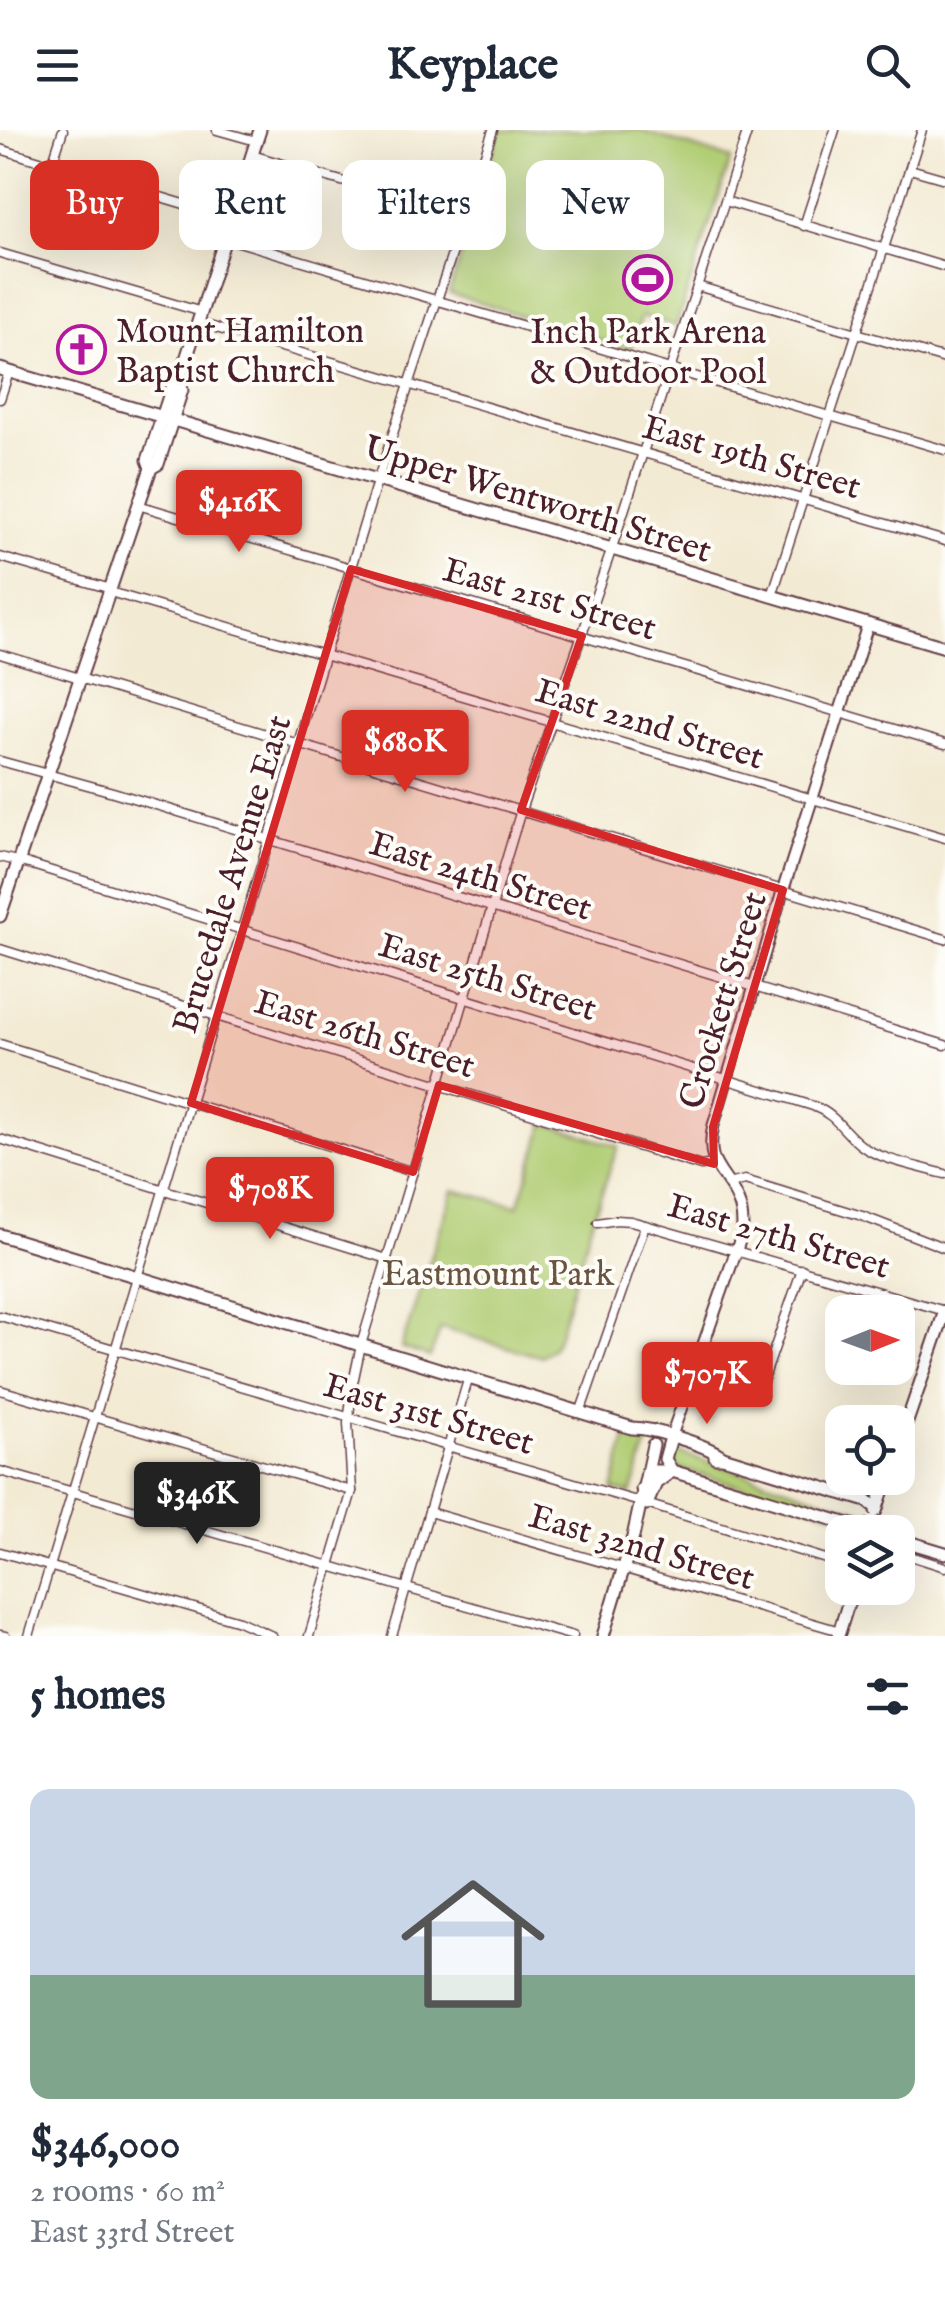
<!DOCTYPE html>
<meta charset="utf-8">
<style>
:root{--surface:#fff;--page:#f2f2f3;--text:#1f2937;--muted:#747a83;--line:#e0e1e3;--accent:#d93025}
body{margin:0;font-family:"IM FELL English",serif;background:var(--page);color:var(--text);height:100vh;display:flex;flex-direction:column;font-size:38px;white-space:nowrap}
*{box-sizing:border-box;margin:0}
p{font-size:32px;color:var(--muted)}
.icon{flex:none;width:55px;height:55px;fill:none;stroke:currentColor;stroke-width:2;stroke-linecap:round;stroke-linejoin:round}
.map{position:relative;height:1506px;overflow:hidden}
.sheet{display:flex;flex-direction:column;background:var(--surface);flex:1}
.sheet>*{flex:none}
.hud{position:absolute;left:30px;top:30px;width:885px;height:90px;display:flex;gap:20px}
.needle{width:65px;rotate:89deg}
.buttons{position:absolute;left:825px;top:1165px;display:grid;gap:20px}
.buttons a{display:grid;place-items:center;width:90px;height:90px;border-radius:20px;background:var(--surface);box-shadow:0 10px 40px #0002;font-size:50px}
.price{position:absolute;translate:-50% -85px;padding:0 22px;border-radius:10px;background:var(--accent);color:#fff;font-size:32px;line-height:65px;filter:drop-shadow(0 2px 5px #0008)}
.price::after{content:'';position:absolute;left:50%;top:60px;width:30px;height:22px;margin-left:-15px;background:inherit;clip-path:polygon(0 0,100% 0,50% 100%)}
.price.on{background:#222;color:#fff}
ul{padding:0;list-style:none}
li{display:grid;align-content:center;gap:20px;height:530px;padding:0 30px}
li+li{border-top:2px solid var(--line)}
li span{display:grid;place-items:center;height:310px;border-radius:20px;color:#555}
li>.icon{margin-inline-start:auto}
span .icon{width:180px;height:180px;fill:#fffc;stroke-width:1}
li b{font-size:42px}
h2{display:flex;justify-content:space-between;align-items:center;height:120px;padding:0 30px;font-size:42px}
.chip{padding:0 35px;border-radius:20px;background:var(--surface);box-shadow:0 10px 40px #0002;font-size:35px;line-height:90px}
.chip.on{background:var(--accent);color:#fff}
header{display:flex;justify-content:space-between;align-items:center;height:130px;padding:0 30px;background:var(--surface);font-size:45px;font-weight:700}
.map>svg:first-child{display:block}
.green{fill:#b1cd74;stroke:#7e7650;stroke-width:2.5}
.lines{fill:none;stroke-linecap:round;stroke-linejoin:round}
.minor-casing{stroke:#633d44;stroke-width:11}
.tertiary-casing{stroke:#633d44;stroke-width:14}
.secondary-casing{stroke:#633d44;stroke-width:15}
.minor{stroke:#fff;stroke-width:8}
.tertiary{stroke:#fff;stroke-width:10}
.secondary{stroke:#fff;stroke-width:11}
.secondary-bridge-casing{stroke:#633d44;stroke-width:15;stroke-linecap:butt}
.secondary-bridge{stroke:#fff;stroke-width:11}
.marked{fill:#d62828;fill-opacity:0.2;stroke:#d62828;stroke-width:8;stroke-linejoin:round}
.labels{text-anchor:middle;stroke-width:8;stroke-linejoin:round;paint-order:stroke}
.poi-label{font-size:35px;fill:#4a1f2b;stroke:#fdfcf7;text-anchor:start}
.street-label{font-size:35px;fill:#4a1f2b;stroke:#fdfcf7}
.park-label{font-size:35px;fill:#695341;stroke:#fdfcf7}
</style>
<header><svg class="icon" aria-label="menu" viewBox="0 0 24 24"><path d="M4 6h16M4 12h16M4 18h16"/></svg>Keyplace<svg class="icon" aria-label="search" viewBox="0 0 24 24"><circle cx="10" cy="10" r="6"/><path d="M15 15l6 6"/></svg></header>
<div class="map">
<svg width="945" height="1506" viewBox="0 0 945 1506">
<rect width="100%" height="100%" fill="#fdfcf7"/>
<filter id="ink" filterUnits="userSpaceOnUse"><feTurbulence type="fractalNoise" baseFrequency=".01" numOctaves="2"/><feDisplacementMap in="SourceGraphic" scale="20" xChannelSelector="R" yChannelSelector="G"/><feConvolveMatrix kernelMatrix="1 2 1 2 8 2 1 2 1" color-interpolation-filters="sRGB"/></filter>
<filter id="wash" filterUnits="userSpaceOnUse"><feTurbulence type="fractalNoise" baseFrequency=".0048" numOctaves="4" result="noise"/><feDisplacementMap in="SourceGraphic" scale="40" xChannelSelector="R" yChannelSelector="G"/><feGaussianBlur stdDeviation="2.25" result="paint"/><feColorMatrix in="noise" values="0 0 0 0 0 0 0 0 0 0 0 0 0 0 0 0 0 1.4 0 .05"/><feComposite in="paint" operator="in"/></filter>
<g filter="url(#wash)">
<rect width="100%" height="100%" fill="#f3ead3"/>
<g class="green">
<path d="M 500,0 L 639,0 L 731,29 L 676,196 L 642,186 L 630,220 L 449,163 Z"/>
<path d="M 545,993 L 618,1016 L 590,1097 L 559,1205 L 552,1219 L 541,1226 L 531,1224 L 441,1198 L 430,1227 L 401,1218 L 453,1060 L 518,1076 Z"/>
<path d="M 626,1307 L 645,1313 L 647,1316 L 631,1364 L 613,1360 Z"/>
<path d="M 671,1320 L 865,1382 L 862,1391 L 680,1339 L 672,1334 L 669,1324 Z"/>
</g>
</g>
<g filter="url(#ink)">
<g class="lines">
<defs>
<g id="minor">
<path d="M 217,0 L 256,11"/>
<path d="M 0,19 L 231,88"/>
<path d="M 252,25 L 465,87"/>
<path d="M 52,34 L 63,0"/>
<path d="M 910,39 L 945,49"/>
<path d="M 725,71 L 945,137"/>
<path d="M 804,96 L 835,0"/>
<path d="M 225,108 L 945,320"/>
<path d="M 0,123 L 202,182"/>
<path d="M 697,156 L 945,229"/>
<path d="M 199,193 L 945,411"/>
<path d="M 0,269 L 9,242"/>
<path d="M 138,375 L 945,614"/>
<path d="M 0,427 L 111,459"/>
<path d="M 110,462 L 945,708"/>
<path d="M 772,466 L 922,0"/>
<path d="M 0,524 L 945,809"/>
<path d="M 0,631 L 113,662 L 945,915"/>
<path d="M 0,727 L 29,734 L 813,976 C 837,985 843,1002 862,1016 C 878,1029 924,1038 945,1044"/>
<path d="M 0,819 L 701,1036 L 714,1034"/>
<path d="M 0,914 L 413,1042"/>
<path d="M 0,1009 L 387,1129"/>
<path d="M 727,1054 L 745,1050 L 862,1086 L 945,1118"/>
<path d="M 598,1093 L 616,1090 L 631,1091 L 945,1181"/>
<path d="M 0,1186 L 640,1372 L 842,1434"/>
<path d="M 693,1243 L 756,1262 L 761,1257 L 802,1139"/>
<path d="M 0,1260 L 352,1361"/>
<path d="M 580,1283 L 645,1095"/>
<path d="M 0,1341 L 573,1506"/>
<path d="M 429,1382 L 840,1501"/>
<path d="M 0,1422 L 239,1491 L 272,1506"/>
<path d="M 898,1422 L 945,1437"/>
<path d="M 0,1505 L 5,1506"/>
<path d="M 29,1506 L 374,361 L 493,0"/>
<path d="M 309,1506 L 352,1361 L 348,1293 L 353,1253 L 361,1215 L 521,680 L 609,427 L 748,0"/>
<path d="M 392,1506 L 468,1250"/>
</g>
<path id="tertiary" d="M 671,1307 L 742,1104 C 743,1093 743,1082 738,1071 C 725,1040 705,1038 713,997 L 783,760 L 868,494"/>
<g id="secondary">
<path d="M 0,239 L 945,517"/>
<path d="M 151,338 L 158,334 L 182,260 L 179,251"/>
<path d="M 0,786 L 151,338 L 148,330 L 172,257 L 179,251 L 260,0"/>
<path d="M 0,1105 L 632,1298 C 652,1298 707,1315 723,1327"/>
<path d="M 671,1307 L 665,1329 L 672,1341"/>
<path d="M 898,1318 L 945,1181"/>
<path d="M 715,1327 L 723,1327 L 847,1365 L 867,1371 L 877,1378"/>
<path d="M 642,1359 L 654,1341 L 672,1341 L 875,1402"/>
<path d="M 647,1374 L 656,1353 L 672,1341"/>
<path d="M 876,1381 L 887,1348"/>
<path d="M 898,1409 L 945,1423"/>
<path d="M 603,1506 L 633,1407 L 653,1315"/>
<path d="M 838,1506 L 853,1458"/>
</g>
</defs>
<use href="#minor" class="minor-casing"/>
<use href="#tertiary" class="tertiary-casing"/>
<use href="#secondary" class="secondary-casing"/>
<use href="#minor" class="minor"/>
<use href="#tertiary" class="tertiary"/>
<use href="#secondary" class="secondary"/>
<defs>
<path id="secondary-bridge" d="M 869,1402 L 873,1390"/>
</defs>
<use href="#secondary-bridge" class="secondary-bridge-casing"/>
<use href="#secondary-bridge" class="secondary-bridge"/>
</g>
</g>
<path class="marked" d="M 351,439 L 582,506 L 521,680 L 783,760 L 713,997 L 714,1034 L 439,955 L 413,1042 L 191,973 Z"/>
<defs>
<symbol id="stadium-ring" viewBox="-11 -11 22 22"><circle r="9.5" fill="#fdfcf7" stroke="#b5179e" stroke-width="1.5"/><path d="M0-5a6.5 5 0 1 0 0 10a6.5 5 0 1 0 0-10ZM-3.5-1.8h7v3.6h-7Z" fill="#b5179e"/></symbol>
<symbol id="church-ring" viewBox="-11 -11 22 22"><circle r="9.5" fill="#fdfcf7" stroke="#b5179e" stroke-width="1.5"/><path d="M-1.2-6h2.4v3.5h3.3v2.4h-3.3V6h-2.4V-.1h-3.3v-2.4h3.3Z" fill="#b5179e"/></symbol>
</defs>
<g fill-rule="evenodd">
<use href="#stadium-ring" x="620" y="122" width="55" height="55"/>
<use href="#church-ring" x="54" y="192" width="55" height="55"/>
</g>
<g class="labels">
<g class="poi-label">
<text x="116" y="212">Mount Hamilton<tspan x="116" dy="40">Baptist Church</tspan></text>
<text x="648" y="213" text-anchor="middle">Inch Park Arena<tspan x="648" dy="40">&amp; Outdoor Pool</tspan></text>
</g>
<g class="street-label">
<text transform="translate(752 326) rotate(16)" y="12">East 19th Street</text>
<text transform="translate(538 368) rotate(17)" y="12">Upper Wentworth Street</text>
<text transform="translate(550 468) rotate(16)" y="12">East 21st Street</text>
<text transform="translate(650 593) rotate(17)" y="12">East 22nd Street</text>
<text transform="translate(231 744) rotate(-73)" y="12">Brucedale Avenue East</text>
<text transform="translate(481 745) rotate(17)" y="12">East 24th Street</text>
<text transform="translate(488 846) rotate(17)" y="12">East 25th Street</text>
<text transform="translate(722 870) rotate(-73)" y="12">Crockett Street</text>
<text transform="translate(365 903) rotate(17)" y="12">East 26th Street</text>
<text transform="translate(779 1105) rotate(16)" y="12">East 27th Street</text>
<text transform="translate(429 1283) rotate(16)" y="12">East 31st Street</text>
<text transform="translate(642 1416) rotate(16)" y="12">East 32nd Street</text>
</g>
<g class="park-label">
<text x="498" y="1155">Eastmount Park</text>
</g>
</g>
</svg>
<div class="buttons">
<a><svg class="needle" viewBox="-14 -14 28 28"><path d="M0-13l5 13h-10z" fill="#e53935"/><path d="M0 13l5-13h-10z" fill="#747a83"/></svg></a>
<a><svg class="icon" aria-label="locate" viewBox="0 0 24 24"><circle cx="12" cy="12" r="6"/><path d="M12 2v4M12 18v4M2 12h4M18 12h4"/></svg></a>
<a><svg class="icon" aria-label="layers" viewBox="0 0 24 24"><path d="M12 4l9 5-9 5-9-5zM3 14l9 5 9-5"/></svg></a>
</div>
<b class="price" style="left:239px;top:425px">$416K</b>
<b class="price" style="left:405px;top:665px">$680K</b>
<b class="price" style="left:270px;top:1112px">$708K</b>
<b class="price" style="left:707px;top:1297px">$707K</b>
<b class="price on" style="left:197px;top:1417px">$346K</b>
<div class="hud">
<a class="chip on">Buy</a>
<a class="chip">Rent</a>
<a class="chip">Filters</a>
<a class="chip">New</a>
</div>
</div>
<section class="sheet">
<h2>5 homes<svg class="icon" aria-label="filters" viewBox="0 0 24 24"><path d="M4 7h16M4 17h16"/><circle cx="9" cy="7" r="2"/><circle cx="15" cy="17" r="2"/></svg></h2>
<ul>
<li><span style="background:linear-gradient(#c9d6e8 60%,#7fa58c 0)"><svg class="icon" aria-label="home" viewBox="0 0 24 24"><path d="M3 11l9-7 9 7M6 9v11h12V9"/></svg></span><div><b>$346,000</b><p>2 rooms · 60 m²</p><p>East 33rd Street</p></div></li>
</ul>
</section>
